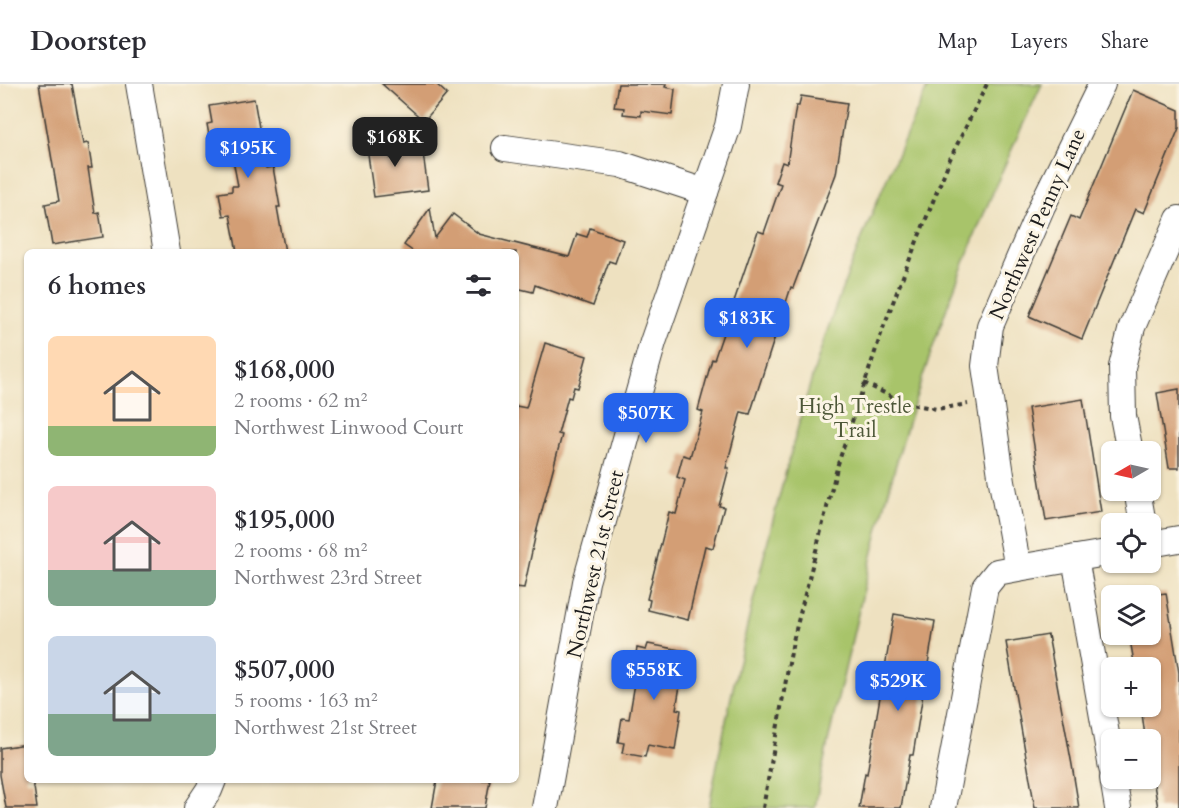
<!DOCTYPE html>
<meta charset="utf-8">
<style>
:root{--surface:#fff;--page:#f7f7f7;--text:#2b2b33;--muted:#7c7c81;--line:#e1e1e2;--accent:#2563eb}
body{margin:0;font-family:Cardo,serif;background:var(--page);color:var(--text);height:100vh;display:flex;flex-direction:column;font-size:22px;white-space:nowrap}
*{box-sizing:border-box;margin:0}
p{font-size:20px;color:var(--muted)}
.icon{flex:none;width:33px;height:33px;fill:none;stroke:currentColor;stroke-width:2;stroke-linecap:round;stroke-linejoin:round}
.map{position:relative;flex:1;overflow:hidden}
.panel{position:absolute;left:24px;top:165px;width:495px;height:534px;display:flex;flex-direction:column;background:var(--surface);border-radius:9px;box-shadow:0 2px 4px #0004}
.panel>*{flex:none}
.needle{width:39px;rotate:261deg}
.fabs{position:absolute;left:1101px;top:357px;display:grid;gap:12px}
.fabs a{display:grid;place-items:center;width:60px;height:60px;border-radius:9px;background:var(--surface);box-shadow:0 2px 4px #0004;font-size:30px}
.price{position:absolute;translate:-50% -51px;padding:0 14px;border-radius:12px;background:var(--accent);color:#fff;font-size:20px;line-height:39px;filter:drop-shadow(0 2px 3px #0008)}
.price::after{content:'';position:absolute;left:50%;top:36px;width:18px;height:14px;margin-left:-9px;background:inherit;clip-path:polygon(0 0,100% 0,50% 100%)}
.price.on{background:#222;color:#fff}
ul{padding:0;list-style:none}
li{display:flex;align-items:center;gap:18px;height:150px;padding:0 24px}
li span{display:grid;place-items:center;flex:none;width:168px;height:120px;border-radius:9px;color:#555}
li>.icon{margin-inline-start:auto}
span .icon{width:72px;height:72px;fill:#fffc;stroke-width:1}
li b{font-size:26px}
h2{display:flex;justify-content:space-between;align-items:center;height:72px;padding:0 24px;font-size:26px}
header{display:flex;align-items:center;gap:36px;box-sizing:border-box;height:84px;padding:0 30px;background:var(--surface);border-bottom:2px solid var(--line)}
header strong{font-size:28px}
nav{display:flex;gap:33px;margin-inline-start:auto;font-size:21px}
.map>svg:first-child{display:block}
.green{fill:#a8c46b;stroke:#627044;stroke-width:1.5}
.building{fill:#d39e74}
.lines{fill:none;stroke-linecap:round;stroke-linejoin:round}
.minor-casing{stroke:#3c3a35;stroke-width:28}
.path{stroke:#3c3a35;stroke-width:4;stroke-dasharray:4.5 4.5;stroke-linecap:butt}
.minor{stroke:#fff;stroke-width:26}
.labels{text-anchor:middle;stroke-width:6;stroke-linejoin:round;paint-order:stroke}
.street-label{font-size:21px;fill:#1c1c1c;stroke:#fcf5e5}
.park-label{font-size:21px;fill:#4d5738;stroke:#fcf5e5}
</style>
<header>
<strong>Doorstep</strong>
<nav><a>Map</a><a>Layers</a><a>Share</a></nav>
</header>
<div class="map">
<svg width="1179" height="724" viewBox="0 0 1179 724">
<rect width="100%" height="100%" fill="#fcf5e5"/>
<filter id="ink" filterUnits="userSpaceOnUse"><feTurbulence type="fractalNoise" baseFrequency=".0167" numOctaves="2"/><feDisplacementMap in="SourceGraphic" scale="12" xChannelSelector="R" yChannelSelector="G"/><feConvolveMatrix kernelMatrix="1 2 1 2 8 2 1 2 1" color-interpolation-filters="sRGB"/></filter>
<filter id="wash" filterUnits="userSpaceOnUse"><feTurbulence type="fractalNoise" baseFrequency=".008" numOctaves="4" result="noise"/><feDisplacementMap in="SourceGraphic" scale="24" xChannelSelector="R" yChannelSelector="G"/><feGaussianBlur stdDeviation="1.35" result="paint"/><feColorMatrix in="noise" values="0 0 0 0 0 0 0 0 0 0 0 0 0 0 0 0 0 1.4 0 .05"/><feComposite in="paint" operator="in"/></filter>
<g filter="url(#wash)">
<rect width="100%" height="100%" fill="#eee1c0"/>
<path class="green" d="M 929,0 L 1042,0 C 997,94 957,190 924,289 C 894,378 872,469 851,560 C 838,615 824,669 815,724 L 709,724 C 726,627 749,531 773,436 C 789,376 804,315 824,256 C 853,169 891,84 929,0 Z"/>
<g id="blocks">
<g class="building">
<path d="M 39,0 L 72,0 L 83,60 L 88,59 L 92,84 L 88,84 L 95,129 L 99,128 L 103,153 L 52,161 L 45,120 L 59,117 Z"/>
<path d="M 382,0 L 436,0 L 447,10 L 424,37 Z"/>
<path d="M 618,0 L 666,0 L 665,3 L 675,5 L 672,31 L 641,27 L 641,32 L 623,30 L 624,24 L 614,23 Z"/>
<path d="M 1133,6 L 1179,26 L 1179,44 L 1144,129 L 1135,125 L 1082,255 L 1029,232 L 1071,132 L 1079,136 Z"/>
<path d="M 801,12 L 847,19 L 836,90 L 793,204 L 791,203 L 750,330 L 741,328 L 726,384 L 729,384 L 719,422 L 724,423 L 713,464 L 705,462 L 688,536 L 648,526 L 650,516 L 647,515 L 669,428 L 676,430 L 685,396 L 677,393 L 683,371 L 690,373 L 703,328 L 698,326 L 712,275 L 714,276 L 758,147 L 764,149 L 781,100 L 775,98 L 782,78 L 787,80 L 796,22 L 799,22 Z"/>
<path d="M 254,15 L 266,84 L 273,83 L 280,123 L 277,123 L 285,168 L 237,168 L 230,131 L 223,132 L 219,109 L 232,107 L 232,102 L 238,102 L 230,60 L 211,63 L 207,40 L 212,39 L 209,22 Z"/>
<path d="M 412,51 L 391,74 L 423,69 L 428,106 L 374,113 L 366,57 Z"/>
<path d="M 430,124 L 435,154 L 453,130 L 479,150 L 569,173 L 577,150 L 587,153 L 590,144 L 623,156 L 615,179 L 609,177 L 593,222 L 535,201 L 533,208 L 516,204 L 516,168 L 414,168 L 404,161 Z"/>
<path d="M 545,259 L 587,272 L 578,304 L 574,303 L 571,314 L 568,313 L 558,350 L 562,351 L 536,449 L 524,504 L 516,503 L 516,322 L 526,324 Z"/>
<path d="M 1179,305 L 1179,384 L 1169,384 L 1157,309 Z"/>
<path d="M 1083,315 L 1101,428 L 1046,437 L 1028,324 Z"/>
<path d="M 1166,509 L 1179,589 L 1179,724 L 1158,724 L 1150,677 L 1150,651 L 1145,652 L 1141,622 L 1150,622 L 1150,584 L 1135,584 L 1129,550 L 1150,550 L 1150,511 Z"/>
<path d="M 894,530 L 935,537 L 913,671 L 910,671 L 901,724 L 859,724 L 865,689 L 867,690 Z"/>
<path d="M 1048,551 L 1072,681 L 1079,724 L 1035,724 L 1006,558 Z"/>
<path d="M 648,560 L 686,567 L 676,625 L 681,626 L 675,666 L 648,661 L 645,673 L 622,669 L 624,659 L 618,658 L 622,634 L 629,635 L 635,599 L 631,598 L 637,564 L 646,566 Z"/>
<path d="M 27,660 L 27,696 L 33,696 L 37,724 L 6,724 L 0,691 L 0,664 Z"/>
<path d="M 437,696 L 490,696 L 485,724 L 432,724 Z"/>
</g>
</g>
</g>
<g filter="url(#ink)">
<use href="#blocks" fill-opacity="0" stroke="#3c3a35" stroke-width="1.5"/>
<g class="lines">
<defs>
<g id="minor">
<path d="M 139,0 L 167,168"/>
<path d="M 505,64 L 620,80 L 705,108"/>
<path d="M 1130,368 L 1123,332 L 1122,283 L 1132,243 L 1179,135"/>
<path d="M 1137,406 L 1143,440"/>
<path d="M 1150,460 L 1179,455"/>
<path d="M 1075,474 L 1112,684"/>
<path d="M 1018,484 L 1112,468"/>
<path d="M 1113,694 L 1118,724"/>
<path d="M 197,724 L 209,706 L 213,696"/>
<path d="M 545,724 L 586,498 L 653,258 L 728,42 L 736,0"/>
<path d="M 943,724 L 985,503 L 997,488 L 1018,484 L 1002,398 L 985,282 L 990,242 L 1042,122 L 1102,0"/>
</g>
</defs>
<use href="#minor" class="minor-casing"/>
<g class="path">
<path d="M 864,299 L 905,319 L 937,325 L 968,320"/>
<path d="M 763,724 L 793,557 L 838,380 L 882,247 L 905,187 L 950,75 L 987,0"/>
</g>
<use href="#minor" class="minor"/>
</g>
</g>
<g class="labels">
<g class="street-label">
<text transform="translate(1037 140) rotate(-66)" y="7">Northwest Penny Lane</text>
<text transform="translate(595 480) rotate(-77)" y="7">Northwest 21st Street</text>
</g>
<g class="park-label">
<text x="855" y="329">High Trestle<tspan x="855" dy="24">Trail</tspan></text>
</g>
</g>
</svg>
<div class="fabs">
<a><svg class="needle" viewBox="-14 -14 28 28"><path d="M0-13l5 13h-10z" fill="#e53935"/><path d="M0 13l5-13h-10z" fill="#7c7c81"/></svg></a>
<a><svg class="icon" aria-label="locate" viewBox="0 0 24 24"><circle cx="12" cy="12" r="6"/><path d="M12 2v4M12 18v4M2 12h4M18 12h4"/></svg></a>
<a><svg class="icon" aria-label="layers" viewBox="0 0 24 24"><path d="M12 4l9 5-9 5-9-5zM3 14l9 5 9-5"/></svg></a>
<a>+</a>
<a>−</a>
</div>
<b class="price on" style="left:395px;top:84px">$168K</b>
<b class="price" style="left:248px;top:95px">$195K</b>
<b class="price" style="left:747px;top:265px">$183K</b>
<b class="price" style="left:646px;top:360px">$507K</b>
<b class="price" style="left:654px;top:617px">$558K</b>
<b class="price" style="left:898px;top:628px">$529K</b>
<section class="panel">
<h2>6 homes<svg class="icon" aria-label="filters" viewBox="0 0 24 24"><path d="M4 7h16M4 17h16"/><circle cx="9" cy="7" r="2"/><circle cx="15" cy="17" r="2"/></svg></h2>
<ul>
<li><span style="background:linear-gradient(#ffd9b3 75%,#8fb573 0)"><svg class="icon" aria-label="home" viewBox="0 0 24 24"><path d="M3 11l9-7 9 7M6 9v11h12V9"/></svg></span><div><b>$168,000</b><p>2 rooms · 62 m²</p><p>Northwest Linwood Court</p></div></li>
<li><span style="background:linear-gradient(#f6c9c9 70%,#7fa58c 0)"><svg class="icon" aria-label="home" viewBox="0 0 24 24"><path d="M3 11l9-7 9 7M6 9v11h12V9"/></svg></span><div><b>$195,000</b><p>2 rooms · 68 m²</p><p>Northwest 23rd Street</p></div></li>
<li><span style="background:linear-gradient(#c9d6e8 65%,#7fa58c 0)"><svg class="icon" aria-label="home" viewBox="0 0 24 24"><path d="M3 11l9-7 9 7M6 9v11h12V9"/></svg></span><div><b>$507,000</b><p>5 rooms · 163 m²</p><p>Northwest 21st Street</p></div></li>
</ul>
</section>
</div>
